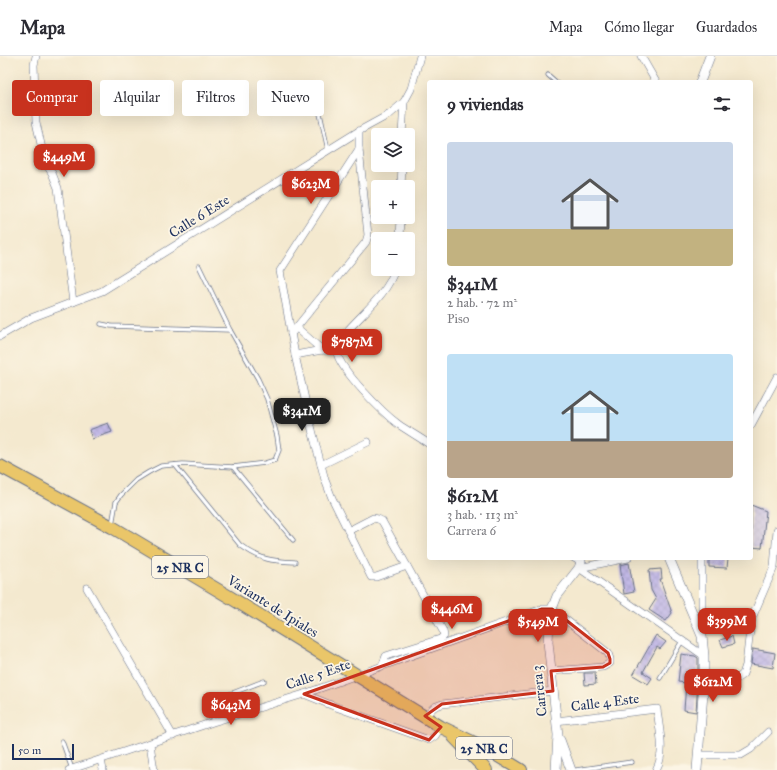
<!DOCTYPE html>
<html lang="es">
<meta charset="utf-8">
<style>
:root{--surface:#fff;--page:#f7f7f7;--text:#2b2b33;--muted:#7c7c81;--line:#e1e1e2;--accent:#c8321e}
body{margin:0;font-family:"IM FELL Great Primer",serif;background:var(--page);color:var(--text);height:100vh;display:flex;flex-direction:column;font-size:15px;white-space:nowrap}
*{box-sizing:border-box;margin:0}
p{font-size:13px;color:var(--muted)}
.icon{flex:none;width:22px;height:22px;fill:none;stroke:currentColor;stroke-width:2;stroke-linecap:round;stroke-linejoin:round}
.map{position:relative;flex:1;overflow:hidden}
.side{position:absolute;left:427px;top:24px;width:326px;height:480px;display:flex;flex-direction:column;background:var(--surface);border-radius:4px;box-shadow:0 4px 16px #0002}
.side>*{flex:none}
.hud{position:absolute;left:12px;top:24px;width:355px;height:36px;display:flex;gap:8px}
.buttons{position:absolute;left:371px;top:72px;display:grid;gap:8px}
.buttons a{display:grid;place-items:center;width:44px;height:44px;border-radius:4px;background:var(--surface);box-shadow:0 4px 16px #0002;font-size:20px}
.scale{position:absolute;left:12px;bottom:10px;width:62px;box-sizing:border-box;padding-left:4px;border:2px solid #1b2f5e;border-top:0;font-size:11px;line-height:14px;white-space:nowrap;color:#1b2f5e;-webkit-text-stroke:3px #fcf5e5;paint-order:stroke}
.price{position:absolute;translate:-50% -34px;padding:0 9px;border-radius:8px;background:var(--accent);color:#fff;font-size:13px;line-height:26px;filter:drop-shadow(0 1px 2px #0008)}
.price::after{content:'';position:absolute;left:50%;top:24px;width:12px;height:9px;margin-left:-6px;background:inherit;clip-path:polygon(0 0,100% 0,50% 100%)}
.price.on{background:#222;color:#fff}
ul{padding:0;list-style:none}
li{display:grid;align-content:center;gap:8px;height:212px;padding:0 20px}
li span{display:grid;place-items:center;height:124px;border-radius:4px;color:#555}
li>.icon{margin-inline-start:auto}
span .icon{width:72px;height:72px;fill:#fffc;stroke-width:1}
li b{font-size:17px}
h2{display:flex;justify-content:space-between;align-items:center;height:48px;padding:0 20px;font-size:17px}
.chip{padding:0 14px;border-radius:4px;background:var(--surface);box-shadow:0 4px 16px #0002;font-size:14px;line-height:36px}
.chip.on{background:var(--accent);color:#fff}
header{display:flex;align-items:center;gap:24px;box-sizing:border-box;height:56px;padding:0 20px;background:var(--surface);border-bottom:1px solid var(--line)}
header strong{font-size:19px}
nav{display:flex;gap:22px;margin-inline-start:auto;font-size:14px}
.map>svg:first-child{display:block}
.building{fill:url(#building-cross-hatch)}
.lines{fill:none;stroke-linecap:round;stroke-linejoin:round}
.service-casing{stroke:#677086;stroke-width:5}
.minor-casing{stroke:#677086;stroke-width:8}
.tertiary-casing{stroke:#677086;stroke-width:10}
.trunk-casing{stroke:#677086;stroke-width:14}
.service{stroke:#fff;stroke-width:3.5}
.minor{stroke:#fff;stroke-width:7}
.tertiary{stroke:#fff;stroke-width:9}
.trunk{stroke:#eac669;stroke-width:12}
.marked{fill:#c8321e;fill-opacity:0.2;stroke:#c8321e;stroke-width:3;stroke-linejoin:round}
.labels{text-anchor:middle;stroke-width:3.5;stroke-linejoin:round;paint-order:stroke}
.shield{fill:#fcf5e5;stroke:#5e6a86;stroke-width:1}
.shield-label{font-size:13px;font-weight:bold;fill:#1b2f5e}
.street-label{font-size:14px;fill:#1b2f5e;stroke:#fcf5e5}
</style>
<header>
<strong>Mapa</strong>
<nav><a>Mapa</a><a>Cómo llegar</a><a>Guardados</a></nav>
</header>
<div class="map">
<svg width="777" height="714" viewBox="0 0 777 714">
<defs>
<pattern id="building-cross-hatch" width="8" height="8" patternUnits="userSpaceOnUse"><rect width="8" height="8" fill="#c2b9e6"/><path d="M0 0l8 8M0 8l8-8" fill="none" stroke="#a69fc8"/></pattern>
</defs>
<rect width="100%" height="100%" fill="#fcf5e5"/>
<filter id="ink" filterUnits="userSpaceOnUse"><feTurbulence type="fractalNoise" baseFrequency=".025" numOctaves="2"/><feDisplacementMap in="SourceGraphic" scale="8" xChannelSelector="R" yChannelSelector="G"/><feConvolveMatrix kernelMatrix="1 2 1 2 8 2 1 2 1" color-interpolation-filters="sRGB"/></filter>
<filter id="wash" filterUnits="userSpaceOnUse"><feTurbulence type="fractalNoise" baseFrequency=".012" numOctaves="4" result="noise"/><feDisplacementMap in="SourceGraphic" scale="16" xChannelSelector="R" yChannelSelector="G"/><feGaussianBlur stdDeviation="0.9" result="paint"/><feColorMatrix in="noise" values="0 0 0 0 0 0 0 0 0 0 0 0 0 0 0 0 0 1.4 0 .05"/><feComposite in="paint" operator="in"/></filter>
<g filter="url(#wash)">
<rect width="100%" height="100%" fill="#f4e9cf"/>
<g id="blocks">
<g class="building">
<path d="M 108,367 L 112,376 L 92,383 L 89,374 Z"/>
<path d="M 751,449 L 766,455 L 762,492 L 751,491 Z"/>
<path d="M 709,502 L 728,502 L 727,512 L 709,511 Z"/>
<path d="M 629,507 L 634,536 L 624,538 L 620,509 Z"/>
<path d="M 661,513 L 662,523 L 660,523 L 672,557 L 666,565 L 649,554 L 656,543 L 651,534 L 649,514 Z"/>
<path d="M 656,579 L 666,586 L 660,593 L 657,591 L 643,616 L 652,622 L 648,628 L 633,619 Z"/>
<path d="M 732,580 L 734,588 L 723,591 L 720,584 Z"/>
<path d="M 753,593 L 775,597 L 773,612 L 751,608 Z"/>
<path d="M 681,598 L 695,600 L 698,602 L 698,625 L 696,656 L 684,654 L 686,627 L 678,626 Z"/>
<path d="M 584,617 L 595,617 L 596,628 L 585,629 Z"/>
</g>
</g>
</g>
<g filter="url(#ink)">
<use href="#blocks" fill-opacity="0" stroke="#677086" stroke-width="1"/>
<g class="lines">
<defs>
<g id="service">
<path d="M 548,19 L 556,26"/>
<path d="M 317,44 L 328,94"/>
<path d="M 199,210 L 230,274"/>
<path d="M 101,268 L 111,270 L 230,274 L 258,323 L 267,343 L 277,380 L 279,394 L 275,404 L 265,407 L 233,411 L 183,408 L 161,410 L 149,416 L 136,424 L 121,439 L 116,446 L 112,469"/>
<path d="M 175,409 L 240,489 C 261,504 271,505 295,506"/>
<path d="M 233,411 L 293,484"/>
<path d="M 660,622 L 682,585"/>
<path d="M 213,666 C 211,656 208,650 217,643 L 264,625"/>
<path d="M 62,685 L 72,713"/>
<path d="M 576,714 L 632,706"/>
</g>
<g id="minor">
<path d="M 36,0 L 34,9 L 36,66 L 45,106 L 52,117 L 58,132 L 73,246"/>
<path d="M 641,0 L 656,26"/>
<path d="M 402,79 L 404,46 L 411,33 L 420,0"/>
<path d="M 359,93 L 280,215 L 295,299 L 312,374 L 325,424 L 332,442 L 371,521 L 376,521 L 407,510"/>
<path d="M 401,131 L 402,109"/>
<path d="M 400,183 L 401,161"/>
<path d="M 395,213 C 388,237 365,255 349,273 C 344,278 336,290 337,297 C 341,315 383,357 398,368 C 408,375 419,381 429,388"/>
<path d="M 297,272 L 322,294"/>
<path d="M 291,278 L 366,186 L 368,179 L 359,93 L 359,75"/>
<path d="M 0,280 L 31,262 L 102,235 L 359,75 L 390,58 L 404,46"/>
<path d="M 295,299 L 322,294 L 337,295"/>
<path d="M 751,369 L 777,321"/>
<path d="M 321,409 L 368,386"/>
<path d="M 348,475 L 373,462 L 378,463 L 382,465 L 443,575 L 444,580 L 440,583 L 389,599 L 386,600 L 383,608"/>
<path d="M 574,502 L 581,506"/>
<path d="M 579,512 L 704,600"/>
<path d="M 579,512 L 628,502"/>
<path d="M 87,532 L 173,680"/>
<path d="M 702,576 L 702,502"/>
<path d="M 704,625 L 738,622 L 743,618 L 746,609 L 750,573 L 752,562 L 774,511 L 777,474"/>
<path d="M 304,638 L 336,651 L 429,684 L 435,680 L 441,671"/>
<path d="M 425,660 L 434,651 L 442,648 L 553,635"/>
<path d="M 556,665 L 657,653 C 659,673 666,696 656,714"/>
<path d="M 150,688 L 154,714"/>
<path d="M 699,699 L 741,699 L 751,693 L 768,676"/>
<path d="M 101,704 L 103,714"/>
<path d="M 69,714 L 213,666 L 304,638 L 542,553 L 552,553 L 608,597 L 610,603 L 610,607 L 603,611 L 551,615"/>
</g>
<g id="tertiary">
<path d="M 700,26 L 710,0"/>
<path d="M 669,502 L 702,580 L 704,600 L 704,625 L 697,714"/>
<path d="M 560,684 L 571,714"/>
<path d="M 556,714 L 558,679 L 548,586 L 549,565 L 552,553 L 557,540 L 579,512 L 581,506 L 581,502"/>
</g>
<g id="trunk">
<path d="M 0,410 L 112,471 L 228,540 L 441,671 L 485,692 L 521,714"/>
<path d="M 454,681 L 486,714"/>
</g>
</defs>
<use href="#service" class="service-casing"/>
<use href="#minor" class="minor-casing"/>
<use href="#tertiary" class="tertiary-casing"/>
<use href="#trunk" class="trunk-casing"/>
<use href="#service" class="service"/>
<use href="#minor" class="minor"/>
<use href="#tertiary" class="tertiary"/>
<use href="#trunk" class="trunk"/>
</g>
</g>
<path class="marked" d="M 542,553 L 552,553 L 608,597 L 610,603 L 610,607 L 603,611 L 551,615 L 553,635 L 442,648 L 425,660 L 441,671 L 429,684 L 304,638 Z"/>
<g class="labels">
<g class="shield">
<rect x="152" y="500" width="56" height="22" rx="3"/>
<rect x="456" y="681" width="56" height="22" rx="3"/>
</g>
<g class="shield-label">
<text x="180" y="516">25 NR C</text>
<text x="484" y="697">25 NR C</text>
</g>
<g class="street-label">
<text transform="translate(199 160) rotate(-32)" y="5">Calle 6 Este</text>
<text transform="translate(273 550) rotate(32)" y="5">Variante de Ipiales</text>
<text transform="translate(318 618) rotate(-19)" y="5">Calle 5 Este</text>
<text transform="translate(539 635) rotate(-96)" y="5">Carrera 3</text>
<text transform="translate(605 646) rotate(-7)" y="5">Calle 4 Este</text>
</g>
</g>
</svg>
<div class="buttons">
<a><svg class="icon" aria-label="layers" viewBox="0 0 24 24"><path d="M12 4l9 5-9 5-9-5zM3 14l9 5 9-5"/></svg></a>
<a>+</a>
<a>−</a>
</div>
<div class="scale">50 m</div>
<b class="price" style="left:64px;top:122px">$449M</b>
<b class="price" style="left:311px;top:149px">$623M</b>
<b class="price" style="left:352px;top:307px">$787M</b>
<b class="price on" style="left:302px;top:376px">$341M</b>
<b class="price" style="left:452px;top:574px">$446M</b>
<b class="price" style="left:727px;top:586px">$399M</b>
<b class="price" style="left:538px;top:587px">$549M</b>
<b class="price" style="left:713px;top:647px">$612M</b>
<b class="price" style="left:231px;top:670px">$643M</b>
<div class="hud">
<a class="chip on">Comprar</a>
<a class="chip">Alquilar</a>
<a class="chip">Filtros</a>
<a class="chip">Nuevo</a>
</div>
<section class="side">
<h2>9 viviendas<svg class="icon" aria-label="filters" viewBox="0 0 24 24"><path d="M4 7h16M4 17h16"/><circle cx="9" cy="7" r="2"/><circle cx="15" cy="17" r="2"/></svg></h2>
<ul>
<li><span style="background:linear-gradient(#c9d6e8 70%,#c2b280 0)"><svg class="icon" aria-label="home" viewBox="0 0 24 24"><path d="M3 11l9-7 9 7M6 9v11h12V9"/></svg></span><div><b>$341M</b><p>2 hab. · 72 m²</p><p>Piso</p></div></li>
<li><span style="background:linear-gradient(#bfe0f5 70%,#b9a48a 0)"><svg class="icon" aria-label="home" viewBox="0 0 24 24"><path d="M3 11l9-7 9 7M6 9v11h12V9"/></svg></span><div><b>$612M</b><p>3 hab. · 113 m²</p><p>Carrera 6</p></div></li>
</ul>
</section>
</div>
